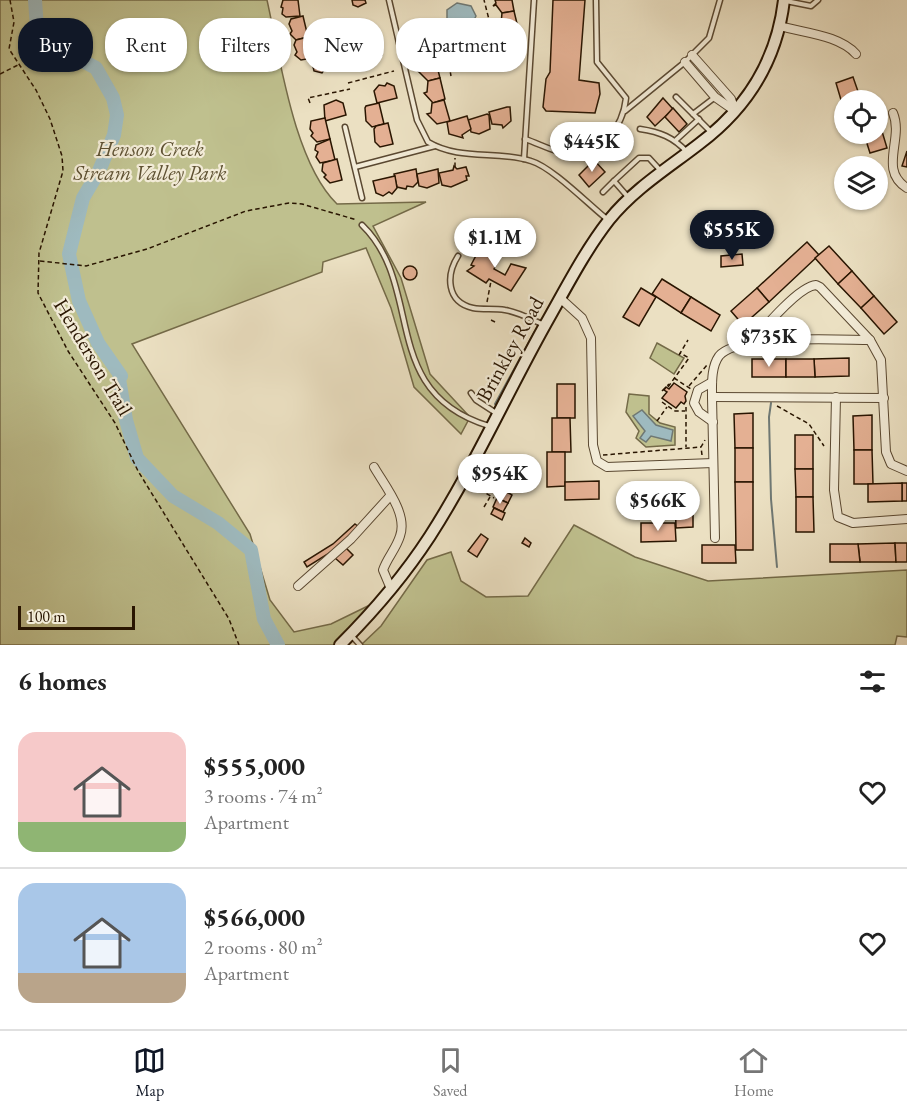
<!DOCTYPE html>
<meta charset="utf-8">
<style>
:root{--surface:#fff;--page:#f6f6f6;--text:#222;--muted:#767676;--line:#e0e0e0;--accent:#111827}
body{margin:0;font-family:"EB Garamond",serif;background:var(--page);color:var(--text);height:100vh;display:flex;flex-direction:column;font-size:22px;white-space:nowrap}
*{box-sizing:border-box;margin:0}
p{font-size:20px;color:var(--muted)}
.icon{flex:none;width:33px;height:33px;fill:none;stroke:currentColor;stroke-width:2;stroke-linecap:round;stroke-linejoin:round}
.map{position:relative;height:645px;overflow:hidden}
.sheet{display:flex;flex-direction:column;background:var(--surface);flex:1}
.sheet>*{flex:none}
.guide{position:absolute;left:18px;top:18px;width:600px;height:54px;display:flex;gap:12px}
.buttons{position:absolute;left:834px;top:90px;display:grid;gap:12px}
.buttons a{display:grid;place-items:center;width:54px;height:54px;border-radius:50%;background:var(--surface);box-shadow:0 2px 4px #0004;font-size:30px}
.scale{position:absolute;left:18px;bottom:15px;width:117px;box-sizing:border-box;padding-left:6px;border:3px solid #291501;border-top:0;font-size:16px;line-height:21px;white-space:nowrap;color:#291501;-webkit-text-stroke:4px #f2ebd7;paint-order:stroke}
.price{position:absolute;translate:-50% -51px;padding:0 14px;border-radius:21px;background:#fff;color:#222;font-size:20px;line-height:39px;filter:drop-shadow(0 2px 3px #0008)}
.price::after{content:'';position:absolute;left:50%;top:36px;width:18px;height:14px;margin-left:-9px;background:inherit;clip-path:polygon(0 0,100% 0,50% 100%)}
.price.selected{background:var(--accent);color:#fff}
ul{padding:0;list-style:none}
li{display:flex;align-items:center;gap:18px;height:150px;padding:0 18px}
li+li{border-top:2px solid var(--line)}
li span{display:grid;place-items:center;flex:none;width:168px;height:120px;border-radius:18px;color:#555}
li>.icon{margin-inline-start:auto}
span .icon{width:72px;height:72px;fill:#fffc;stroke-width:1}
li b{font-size:26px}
h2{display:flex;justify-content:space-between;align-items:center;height:72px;padding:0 18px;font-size:26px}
.tag{padding:0 21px;border-radius:24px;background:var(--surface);box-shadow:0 2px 4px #0004;font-size:21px;line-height:54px}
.tag.selected{background:var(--accent);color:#fff}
.tab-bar{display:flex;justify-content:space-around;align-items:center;height:84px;border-top:2px solid var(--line);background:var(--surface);font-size:16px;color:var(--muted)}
.tab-bar a{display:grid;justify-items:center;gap:3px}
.tab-bar .selected{color:var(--accent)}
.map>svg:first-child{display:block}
.green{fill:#bfc08e;stroke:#746a48;stroke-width:1.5}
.water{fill:#9ebabf;stroke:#6f7873;stroke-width:1.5}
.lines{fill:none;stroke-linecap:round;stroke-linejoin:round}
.stream{stroke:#6f7873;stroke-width:2}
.river{stroke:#9ebabf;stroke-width:14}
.building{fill:#e4b093;stroke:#291501;stroke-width:1.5}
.lane-casing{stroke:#5a4831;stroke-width:7}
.street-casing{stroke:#5a4831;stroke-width:10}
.secondary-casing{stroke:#291501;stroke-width:14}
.path{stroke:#291501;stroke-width:1.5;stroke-dasharray:4.5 3;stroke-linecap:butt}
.lane{stroke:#f2ebd7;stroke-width:4}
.street{stroke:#f2ebd7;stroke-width:8}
.secondary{stroke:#f2ebd7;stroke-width:10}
.labels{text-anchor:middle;stroke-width:4.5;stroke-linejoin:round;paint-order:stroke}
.park-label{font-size:21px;font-style:italic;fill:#5e5132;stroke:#f2ebd7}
.street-label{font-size:21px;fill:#291501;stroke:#f2ebd7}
</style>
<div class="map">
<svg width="907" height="645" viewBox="0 0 907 645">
<rect width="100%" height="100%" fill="#ebe0c2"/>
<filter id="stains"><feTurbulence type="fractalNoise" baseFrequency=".00333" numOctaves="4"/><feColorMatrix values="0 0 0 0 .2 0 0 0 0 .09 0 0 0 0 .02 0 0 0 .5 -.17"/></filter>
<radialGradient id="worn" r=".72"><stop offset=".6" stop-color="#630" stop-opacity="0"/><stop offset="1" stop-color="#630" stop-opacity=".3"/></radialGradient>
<g class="green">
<path d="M 0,0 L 267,0 C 280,58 294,162 337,204 L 426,202 L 373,226 L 401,278 L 430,374 L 470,417 L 461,434 L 414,387 L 391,308 L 366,248 L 323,262 L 322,272 L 132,344 L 250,534 L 270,600 L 294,632 L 331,624 L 372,604 L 334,645 L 0,645 Z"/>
<path d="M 657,343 L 684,358 L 674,374 L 650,358 Z"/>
<path d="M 629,394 L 649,396 L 649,414 L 660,423 L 675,427 L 675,445 L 646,447 L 636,438 L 639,431 L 626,412 Z"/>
<path d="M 574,525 L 635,557 L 708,581 L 907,570 L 907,637 L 897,636 L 895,645 L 361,645 L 381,626 L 427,560 L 451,552 L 461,581 L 486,597 L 528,596 Z"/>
</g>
<g class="water">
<path d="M 457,3 L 471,6 L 476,16 L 474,20 L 465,20 L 454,29 L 447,25 L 447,10 Z"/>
<path d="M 642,410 L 656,425 L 673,430 L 671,441 L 651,436 L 646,442 L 640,438 L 645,431 L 633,416 Z"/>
</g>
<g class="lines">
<g class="stream">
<path d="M 771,403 L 769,417 L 771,499 L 777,567"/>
<path d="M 495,404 L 535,331"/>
</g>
<path class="river" d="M 35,0 L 37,28 L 47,42 L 96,68 L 113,98 L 117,115 L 114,135 L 99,171 L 83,198 L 69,254 L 79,301 L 98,343 L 121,376 L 119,379 L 126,420 L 137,458 L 173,496 L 218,523 L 251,550 L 264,619 L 278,645"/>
</g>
<g class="building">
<path d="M 283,0 L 298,0 L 300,16 L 286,17 L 282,14 L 283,8 L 281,7 Z"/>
<path d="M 352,0 L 365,0 L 366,3 L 358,7 L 353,5 Z"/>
<path d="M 495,0 L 512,0 L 514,11 L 502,13 L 496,5 L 493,6 L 496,3 Z"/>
<path d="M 553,0 L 585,0 L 579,80 L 599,83 L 600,94 L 595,113 L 546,111 L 543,107 L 546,79 L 550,72 Z"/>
<path d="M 514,11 L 519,32 L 508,35 L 497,25 L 501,24 L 502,13 Z"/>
<path d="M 303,16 L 308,37 L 296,40 L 290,34 L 292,31 L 289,24 L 291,19 Z"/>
<path d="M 469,29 L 471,37 L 456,41 L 454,32 Z"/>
<path d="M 433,36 L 438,57 L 426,60 L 416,50 L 420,49 L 421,39 Z"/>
<path d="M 308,37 L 313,58 L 301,60 L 295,55 L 297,52 L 294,45 L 296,40 Z"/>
<path d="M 472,40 L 474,50 L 468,52 L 469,56 L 460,59 L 456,43 Z"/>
<path d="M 368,41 L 371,43 L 380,41 L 382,55 L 364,62 L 356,59 L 353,47 L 367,44 Z"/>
<path d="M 347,50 L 353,50 L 356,62 L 351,68 L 345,67 L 342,70 L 335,67 L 332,55 Z"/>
<path d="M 332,53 L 333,68 L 329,71 L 324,70 L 322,73 L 314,71 L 311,58 Z"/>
<path d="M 435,58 L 440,78 L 428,81 L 418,71 L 422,71 L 423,61 Z"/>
<path d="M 853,77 L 861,100 L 844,100 L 844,110 L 836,83 Z"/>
<path d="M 440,78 L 445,99 L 433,103 L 424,93 L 427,92 L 428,81 Z"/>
<path d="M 387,83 L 394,86 L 397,98 L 377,103 L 374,91 L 379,85 L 385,86 Z"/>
<path d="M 663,98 L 673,109 L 655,126 L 647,117 Z"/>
<path d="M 336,100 L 343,103 L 346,115 L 325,121 L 324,105 Z"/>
<path d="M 444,100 L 450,121 L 437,124 L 427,114 L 431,113 L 432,103 Z"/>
<path d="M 379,103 L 384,124 L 372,127 L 366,121 L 365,108 L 366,106 Z"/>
<path d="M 507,107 L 510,107 L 511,121 L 503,128 L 502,125 L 492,124 L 489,112 Z"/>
<path d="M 673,108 L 687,124 L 679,132 L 665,117 Z"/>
<path d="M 487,114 L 489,115 L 490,129 L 479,134 L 471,132 L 468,120 Z"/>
<path d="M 467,116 L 471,129 L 462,135 L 463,138 L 449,134 L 447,122 Z"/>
<path d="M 325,118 L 330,139 L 317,142 L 311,136 L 313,133 L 310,129 L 311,121 Z"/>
<path d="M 878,118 L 887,148 L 870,153 L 864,134 L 878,134 Z"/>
<path d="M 388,123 L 393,144 L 380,147 L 375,142 L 374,129 L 376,126 Z"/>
<path d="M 330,139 L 335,160 L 320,163 L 316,157 L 318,152 L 315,150 L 316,145 Z"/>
<path d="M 907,151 L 907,167 L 902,166 Z"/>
<path d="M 337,159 L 342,180 L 330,183 L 324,177 L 326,175 L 322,171 L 323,163 Z"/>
<path d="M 594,160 L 605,172 L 589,187 L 579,175 Z"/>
<path d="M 454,166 L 457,169 L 466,167 L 469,176 L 466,176 L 467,180 L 451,187 L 442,185 L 439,173 L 453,170 Z"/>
<path d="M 416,169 L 418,182 L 413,187 L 407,186 L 406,189 L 397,187 L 394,174 Z"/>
<path d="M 438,169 L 439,183 L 427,188 L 419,186 L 417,174 Z"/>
<path d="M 395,176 L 397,188 L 392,194 L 389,192 L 383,196 L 376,193 L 373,181 Z"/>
<path d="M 807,242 L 819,255 L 769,302 L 757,288 Z"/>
<path d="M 829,246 L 852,271 L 838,284 L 815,258 Z"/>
<path d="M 495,247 L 503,251 L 494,269 L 505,275 L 511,264 L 526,268 L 511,291 L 489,279 L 486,283 L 467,271 L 474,266 L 471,265 L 480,248 L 491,254 Z"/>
<path d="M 742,254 L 743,265 L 721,267 L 721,256 Z"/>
<circle cx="410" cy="273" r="7"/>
<path d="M 852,271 L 874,296 L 861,308 L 838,284 Z"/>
<path d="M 662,279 L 691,297 L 681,313 L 652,294 Z"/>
<path d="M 641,288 L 656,297 L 639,326 L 623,317 Z"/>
<path d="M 757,288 L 769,302 L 743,325 L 731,311 Z"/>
<path d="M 874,296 L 897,322 L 884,334 L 861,308 Z"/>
<path d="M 691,297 L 720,315 L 711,331 L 681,313 Z"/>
<path d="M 849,358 L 849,376 L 815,377 L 814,359 Z"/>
<rect x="752" y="359" width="34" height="18"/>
<path d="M 786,359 L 814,359 L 815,377 L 786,377 Z"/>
<path d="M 674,383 L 687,392 L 685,396 L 686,401 L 684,404 L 681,402 L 676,408 L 662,398 L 667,392 L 664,390 L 666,387 L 669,389 Z"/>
<rect x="557" y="384" width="18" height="34"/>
<path d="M 753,413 L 753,448 L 735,448 L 734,414 Z"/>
<path d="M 872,415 L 872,450 L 854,450 L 853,416 Z"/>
<path d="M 552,418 L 570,418 L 571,452 L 552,452 Z"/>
<rect x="795" y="435" width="18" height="34"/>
<rect x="735" y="448" width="18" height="34"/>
<path d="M 854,450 L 872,450 L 873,484 L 854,484 Z"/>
<path d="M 547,452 L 565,452 L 565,486 L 547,487 Z"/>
<path d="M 795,469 L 813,469 L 813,497 L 796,497 Z"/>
<path d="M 599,481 L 599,499 L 565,500 L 565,482 Z"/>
<path d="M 735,482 L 753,482 L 753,550 L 736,550 Z"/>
<rect x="902" y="483" width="5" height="18"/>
<path d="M 902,483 L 902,501 L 868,502 L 868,484 Z"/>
<path d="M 502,489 L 512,495 L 508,503 L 497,498 Z"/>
<path d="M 675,493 L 693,493 L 693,527 L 676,528 Z"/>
<path d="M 796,497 L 813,497 L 814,532 L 796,532 Z"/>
<path d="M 497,498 L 508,503 L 503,512 L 493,507 Z"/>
<path d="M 494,508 L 505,513 L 502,520 L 491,514 Z"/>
<path d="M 641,523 L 675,523 L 676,541 L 641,542 Z"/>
<path d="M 355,524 L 359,527 L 339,547 L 307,567 L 304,562 L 333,544 Z"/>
<path d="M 481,534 L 488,539 L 477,557 L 468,551 Z"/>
<path d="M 525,538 L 531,543 L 529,547 L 522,543 Z"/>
<path d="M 895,543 L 896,562 L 860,562 L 858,544 Z"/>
<path d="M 895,543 L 907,543 L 907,562 L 896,562 Z"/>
<path d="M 830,544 L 858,544 L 860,562 L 830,562 Z"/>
<path d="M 702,545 L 735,545 L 736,563 L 702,563 Z"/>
<path d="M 345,547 L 353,555 L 343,565 L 335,558 Z"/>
</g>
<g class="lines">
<defs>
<g id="lane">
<path d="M 389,0 L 417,120 L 428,142 C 460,161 497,150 531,161 C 552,167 589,205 608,220"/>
<path d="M 786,1 L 811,6 L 818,0"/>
<path d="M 676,97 L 712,133"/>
<path d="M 625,111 L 685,62 L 709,38 L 720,0"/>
<path d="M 693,114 L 714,98"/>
<path d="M 345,127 L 362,198"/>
<path d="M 640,129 C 660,132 673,137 687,152"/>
<path d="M 525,139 C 540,144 553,152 569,154 C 601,158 623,126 626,98 L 597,62 L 596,0"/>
<path d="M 676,140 L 699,119"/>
<path d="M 524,159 L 534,0"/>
<path d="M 355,167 L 435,146"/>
<path d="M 603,192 L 614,181"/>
<path d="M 628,197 L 614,181 L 639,158 L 649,158 L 660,170"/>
<path d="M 362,225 C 426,287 377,392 489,426"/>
<path d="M 458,256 C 446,275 446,302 473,308 C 483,310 494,308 505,310 C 519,312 532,320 544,325"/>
<path d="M 471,393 L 476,400 L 496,413"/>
<path d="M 351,635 L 360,645"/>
</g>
<g id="street">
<path d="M 780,26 C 804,33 839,35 856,54"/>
<path d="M 692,55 L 731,99 L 735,111"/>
<path d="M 685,62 L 715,97 L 735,111"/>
<path d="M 893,113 C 904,139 878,170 907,188"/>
<path d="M 560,298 L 582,318 L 591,338 L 593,445 L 597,461 L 607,467 L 713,463"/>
<path d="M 751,343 C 763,329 799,286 816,285 L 820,287 L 870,340 L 881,360 L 886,452 L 891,464 L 907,471"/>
<path d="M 712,382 L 698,390 L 694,403 L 699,412 L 713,422"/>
<path d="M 712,397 L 884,398"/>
<path d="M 836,397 L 834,490 L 838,517 L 853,523 L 907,519"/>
<path d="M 374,467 C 385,486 408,514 400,536 C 396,549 387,558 383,570 L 391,589"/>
<path d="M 715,538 L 712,397 C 712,384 711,367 719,356 C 736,334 840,340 870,340"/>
<path d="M 298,586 L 351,539 L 390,496"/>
</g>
<path id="secondary" d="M 340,645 C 373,612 404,576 430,536 C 473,469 506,395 545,325 C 565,290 584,252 609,220 C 634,189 668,168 699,144 C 747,108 777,60 784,0"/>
</defs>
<use href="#lane" class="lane-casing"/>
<use href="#street" class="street-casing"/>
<use href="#secondary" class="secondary-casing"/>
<g class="path">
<path d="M 10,0 L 14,22 L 9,49 L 36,90 L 50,119 L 62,156 L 63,171 L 39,253 L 38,293 L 68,351 L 115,423 L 138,471 L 229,619 L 239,645"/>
<path d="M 426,18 L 427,27"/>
<path d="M 411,30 L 436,27 L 448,42"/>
<path d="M 503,32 L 514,36 L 525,35"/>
<path d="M 490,44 L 493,55"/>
<path d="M 437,45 L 475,38 L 481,44 L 489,43 L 493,35 L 484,0"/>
<path d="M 449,65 L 451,76"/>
<path d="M 0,74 L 18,65"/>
<path d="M 348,83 L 394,71"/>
<path d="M 310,103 L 308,98 L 350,89"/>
<path d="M 455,167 L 455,158"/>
<path d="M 40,261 L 86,266 L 147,249 L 246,211 L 289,203 L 302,204 L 357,220"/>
<path d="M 487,302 L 491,281"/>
<path d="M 491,320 L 497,323"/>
<path d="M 679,355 L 688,340"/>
<path d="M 674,378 L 691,389"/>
<path d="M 689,386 L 707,365"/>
<path d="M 668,387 L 689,358 L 680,353"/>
<path d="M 662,391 L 669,384"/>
<path d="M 662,402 L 675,411 L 685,411"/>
<path d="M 777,406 L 809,424 L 824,446"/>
<path d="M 686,407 L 686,447"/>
<path d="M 657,421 L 667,407"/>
<path d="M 603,455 L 701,447"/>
<path d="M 702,455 L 701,447 L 705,440"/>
<path d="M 480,490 L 494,498"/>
<path d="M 484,507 L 490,497"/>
</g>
<use href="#lane" class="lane"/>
<use href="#street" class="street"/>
<use href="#secondary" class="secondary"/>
</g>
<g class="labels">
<g class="park-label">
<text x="150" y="156">Henson Creek<tspan x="150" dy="24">Stream Valley Park</tspan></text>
</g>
<g class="street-label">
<text transform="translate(510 349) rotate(-61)" y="7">Brinkley Road</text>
<text transform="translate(93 357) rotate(59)" y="7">Henderson Trail</text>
</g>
</g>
<rect width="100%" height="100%" filter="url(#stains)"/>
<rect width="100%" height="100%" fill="url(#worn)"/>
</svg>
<div class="buttons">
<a><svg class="icon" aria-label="locate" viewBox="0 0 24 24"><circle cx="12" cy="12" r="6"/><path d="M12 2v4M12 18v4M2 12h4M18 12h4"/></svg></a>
<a><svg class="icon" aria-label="layers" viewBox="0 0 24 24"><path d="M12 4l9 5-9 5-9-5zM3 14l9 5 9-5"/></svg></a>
</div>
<div class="scale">100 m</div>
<b class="price" style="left:592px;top:173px">$445K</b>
<b class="price selected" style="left:732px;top:261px">$555K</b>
<b class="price" style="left:495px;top:269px">$1.1M</b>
<b class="price" style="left:769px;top:368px">$735K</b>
<b class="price" style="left:500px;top:505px">$954K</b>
<b class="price" style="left:658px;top:532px">$566K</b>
<div class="guide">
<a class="tag selected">Buy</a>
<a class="tag">Rent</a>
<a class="tag">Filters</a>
<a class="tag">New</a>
<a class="tag">Apartment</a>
</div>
</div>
<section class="sheet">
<h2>6 homes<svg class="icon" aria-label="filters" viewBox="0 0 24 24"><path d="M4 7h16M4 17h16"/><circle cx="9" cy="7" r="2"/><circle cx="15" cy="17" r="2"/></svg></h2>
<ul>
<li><span style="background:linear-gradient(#f6c9c9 75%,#8fb573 0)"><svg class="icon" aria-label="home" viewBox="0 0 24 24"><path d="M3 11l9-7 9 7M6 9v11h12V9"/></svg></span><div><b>$555,000</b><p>3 rooms · 74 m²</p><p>Apartment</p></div><svg class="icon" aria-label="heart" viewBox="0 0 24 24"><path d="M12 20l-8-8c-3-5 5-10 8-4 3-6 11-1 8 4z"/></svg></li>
<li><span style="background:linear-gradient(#a9c7e8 75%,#b9a48a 0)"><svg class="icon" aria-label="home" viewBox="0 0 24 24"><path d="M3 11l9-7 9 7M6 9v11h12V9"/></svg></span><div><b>$566,000</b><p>2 rooms · 80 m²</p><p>Apartment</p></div><svg class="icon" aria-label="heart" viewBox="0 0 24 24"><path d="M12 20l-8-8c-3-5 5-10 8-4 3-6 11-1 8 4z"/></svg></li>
</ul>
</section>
<nav class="tab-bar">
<a class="selected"><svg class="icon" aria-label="map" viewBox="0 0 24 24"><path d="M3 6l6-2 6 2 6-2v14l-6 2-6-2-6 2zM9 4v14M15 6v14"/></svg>Map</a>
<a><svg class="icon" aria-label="saved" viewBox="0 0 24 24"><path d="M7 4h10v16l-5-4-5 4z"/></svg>Saved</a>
<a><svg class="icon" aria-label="home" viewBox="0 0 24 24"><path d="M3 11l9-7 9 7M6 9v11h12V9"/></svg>Home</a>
</nav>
